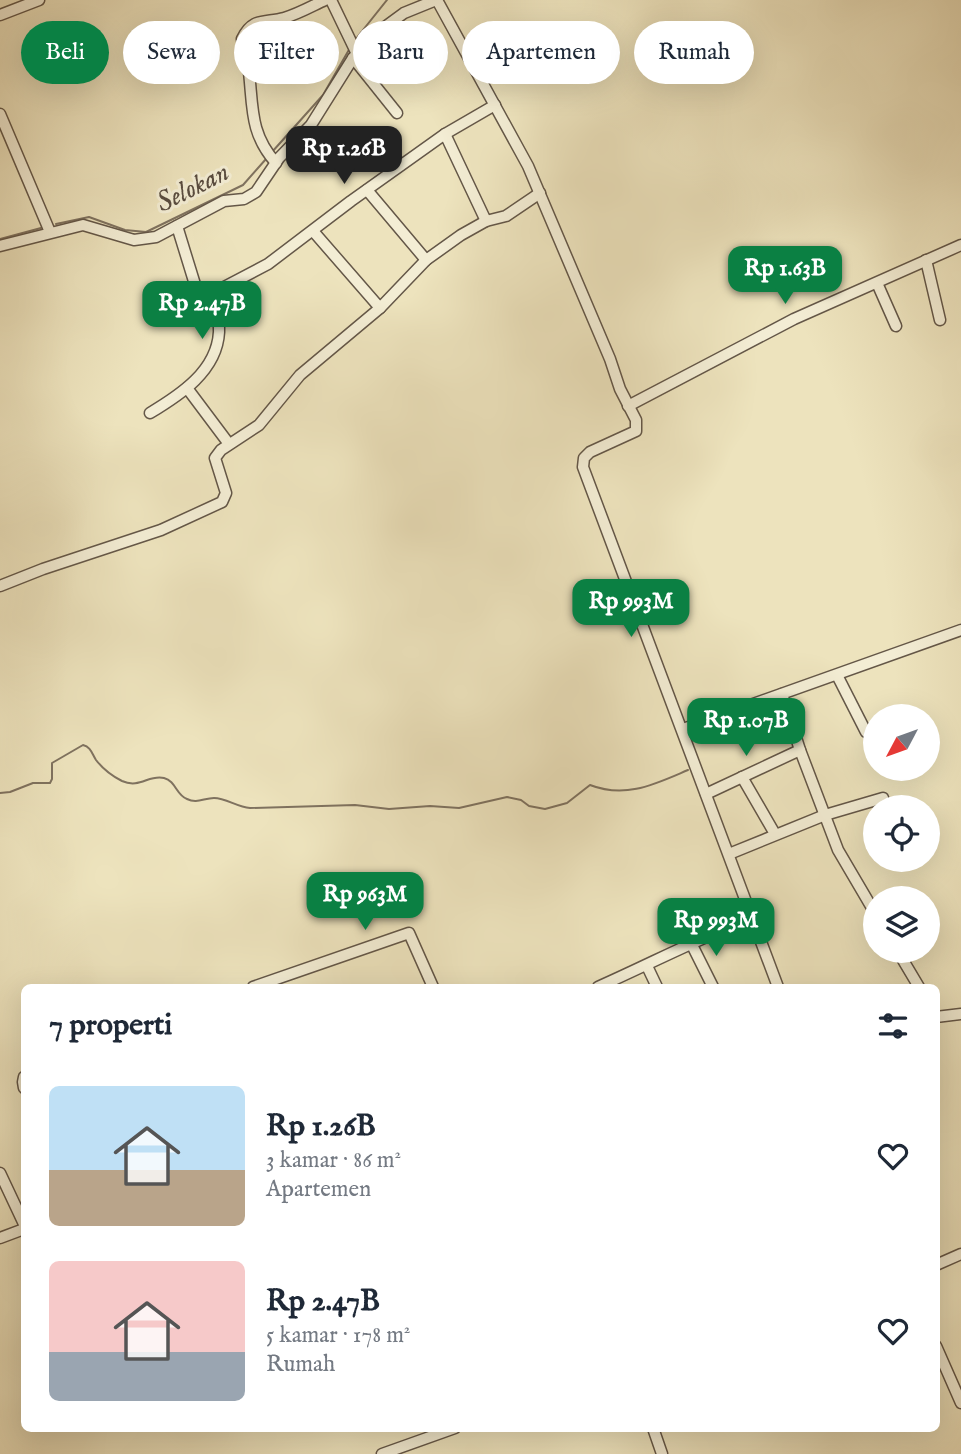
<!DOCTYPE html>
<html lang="id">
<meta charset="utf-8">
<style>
:root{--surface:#fff;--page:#f6f6f7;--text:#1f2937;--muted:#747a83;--accent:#0b8043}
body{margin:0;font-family:"IM FELL English",serif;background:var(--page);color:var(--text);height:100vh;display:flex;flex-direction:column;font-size:26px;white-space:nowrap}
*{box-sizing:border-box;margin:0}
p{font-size:23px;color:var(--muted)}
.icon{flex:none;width:38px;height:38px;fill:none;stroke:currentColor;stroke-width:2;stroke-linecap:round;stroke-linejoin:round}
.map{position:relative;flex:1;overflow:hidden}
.details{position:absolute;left:21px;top:984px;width:919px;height:448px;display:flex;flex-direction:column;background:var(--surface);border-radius:10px;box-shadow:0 7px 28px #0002}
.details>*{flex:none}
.banner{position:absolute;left:21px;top:21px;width:920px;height:63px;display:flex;gap:14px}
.needle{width:46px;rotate:229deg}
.tools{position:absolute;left:863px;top:704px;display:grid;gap:14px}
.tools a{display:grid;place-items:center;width:77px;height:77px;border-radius:50%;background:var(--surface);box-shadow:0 7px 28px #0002;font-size:35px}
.price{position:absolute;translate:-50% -60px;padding:0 16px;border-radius:14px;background:var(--accent);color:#fff;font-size:23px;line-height:46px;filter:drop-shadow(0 2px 4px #0008)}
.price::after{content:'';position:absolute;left:50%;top:42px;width:21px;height:16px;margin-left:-10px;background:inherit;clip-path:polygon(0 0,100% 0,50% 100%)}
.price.on{background:#222;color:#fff}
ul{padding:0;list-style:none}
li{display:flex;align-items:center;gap:21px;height:175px;padding:0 28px}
li span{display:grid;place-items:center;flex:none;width:196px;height:140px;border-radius:10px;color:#555}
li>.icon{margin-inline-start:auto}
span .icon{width:84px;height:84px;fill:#fffc;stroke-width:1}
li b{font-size:30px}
h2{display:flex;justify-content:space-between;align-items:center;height:84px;padding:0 28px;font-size:30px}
.chip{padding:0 24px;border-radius:32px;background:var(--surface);box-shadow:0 7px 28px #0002;font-size:24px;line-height:63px}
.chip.on{background:var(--accent);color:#fff}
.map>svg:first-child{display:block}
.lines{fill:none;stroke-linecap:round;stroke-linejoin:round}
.stream{stroke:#7f725f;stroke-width:2}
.minor-casing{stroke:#645748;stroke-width:13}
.minor{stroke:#f3edd4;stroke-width:10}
.labels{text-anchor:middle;stroke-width:6;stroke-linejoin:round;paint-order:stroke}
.water-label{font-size:28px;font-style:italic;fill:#5a4d40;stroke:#f3edd4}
</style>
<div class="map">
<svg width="961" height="1454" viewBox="0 0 961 1454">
<rect width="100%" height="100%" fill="#ede3bd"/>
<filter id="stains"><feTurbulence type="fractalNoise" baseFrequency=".00286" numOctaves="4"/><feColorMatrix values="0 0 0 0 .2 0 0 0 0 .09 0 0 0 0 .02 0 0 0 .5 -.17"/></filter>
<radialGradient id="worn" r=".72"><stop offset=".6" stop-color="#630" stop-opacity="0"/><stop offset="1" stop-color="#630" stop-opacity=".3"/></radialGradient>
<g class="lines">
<g class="stream">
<path d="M 355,40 L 387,0"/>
<path d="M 272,152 L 323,95 L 350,48"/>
<path d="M 56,224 L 89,217 L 125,230 L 146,232 L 243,185 L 266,159"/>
<path d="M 0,239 L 41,228"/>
<path d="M 0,793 L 10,792 L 33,783 L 50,783 L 52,779 L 52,763 L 83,745 C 91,747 92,754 96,760 C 103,769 112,776 122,781 C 140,789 149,774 164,778 C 176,781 176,795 187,799 C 197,804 204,798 214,798 C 226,798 237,807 250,808 L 355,805 L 389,809 L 430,806 L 459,808 L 507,797 L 521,800 L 529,806 L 545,809 L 567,803 L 590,785 C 626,799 655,784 688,770"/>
</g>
<defs>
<g id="minor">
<path d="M 331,0 L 357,54"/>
<path d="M 437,0 L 528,166 L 610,359 L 620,389 L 636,420 L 636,431 L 590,452 L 584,458 L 583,467 L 778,987"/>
<path d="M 0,15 L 39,0"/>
<path d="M 353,58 L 397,113"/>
<path d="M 0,114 L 50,232"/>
<path d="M 445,134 L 486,221"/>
<path d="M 276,163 C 250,134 253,108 249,72 C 248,61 243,50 242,39 C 252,17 265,23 284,18 C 298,14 312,6 325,0"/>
<path d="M 367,190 L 426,260"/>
<path d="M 177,226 L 197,291 L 203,296 L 211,294 L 268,264 L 351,201 L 445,134 L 495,105"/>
<path d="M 313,231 L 380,308"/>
<path d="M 0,246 L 83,225 L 134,240 L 156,237 L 224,201 L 244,199 L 256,192 L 279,158 L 311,125 L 353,58 L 374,35 L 404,13 L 436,0"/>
<path d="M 926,260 L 940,320"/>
<path d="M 877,283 L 896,326"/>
<path d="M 187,388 L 229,444"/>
<path d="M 628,406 L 794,319 L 961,245"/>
<path d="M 150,413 C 180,395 217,371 219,332 C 220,320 214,306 211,294"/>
<path d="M 0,586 L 43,569 L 161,530 L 222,502 L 226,493 L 215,458 L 221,450 L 259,425 L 300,375 L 380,308 L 426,260 L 461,235 L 486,221 L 506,216 L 540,193"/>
<path d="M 837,675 L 866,732"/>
<path d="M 782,694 L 800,750 L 838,850 L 875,913"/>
<path d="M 683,729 L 961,630"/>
<path d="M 742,777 L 775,834"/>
<path d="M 706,794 L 800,750"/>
<path d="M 729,854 L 825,815 L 883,798"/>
<path d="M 691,943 L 713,987"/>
<path d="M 897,950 L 919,987"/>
<path d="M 647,966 L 657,987"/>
<path d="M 253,987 L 409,933 L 433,987"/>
<path d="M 598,987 C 650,964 699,938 752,918"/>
<path d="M 936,1017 L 961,1014"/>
<path d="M 24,1077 L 23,1082 L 24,1088"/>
<path d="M 0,1173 L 24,1224"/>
<path d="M 0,1238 L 24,1229"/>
<path d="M 936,1265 L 961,1254"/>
<path d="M 936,1346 L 961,1403"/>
<path d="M 653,1428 L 662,1454"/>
<path d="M 382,1454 L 455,1428"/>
</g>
</defs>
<use href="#minor" class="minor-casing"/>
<use href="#minor" class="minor"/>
</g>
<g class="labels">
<g class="water-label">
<text transform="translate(192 186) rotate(-27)" y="10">Selokan</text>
</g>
</g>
<rect width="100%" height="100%" filter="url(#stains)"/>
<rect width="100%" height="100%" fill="url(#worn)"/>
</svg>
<div class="tools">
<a><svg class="needle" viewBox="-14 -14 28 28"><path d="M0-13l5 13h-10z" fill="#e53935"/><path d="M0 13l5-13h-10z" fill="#747a83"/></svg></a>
<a><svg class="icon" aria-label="locate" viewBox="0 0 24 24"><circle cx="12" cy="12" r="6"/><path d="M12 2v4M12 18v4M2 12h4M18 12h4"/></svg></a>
<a><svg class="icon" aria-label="layers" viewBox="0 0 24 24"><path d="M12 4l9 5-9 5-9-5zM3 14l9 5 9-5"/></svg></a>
</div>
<b class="price on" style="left:344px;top:186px">Rp 1.26B</b>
<b class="price" style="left:785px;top:306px">Rp 1.63B</b>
<b class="price" style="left:202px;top:341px">Rp 2.47B</b>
<b class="price" style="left:631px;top:639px">Rp 993M</b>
<b class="price" style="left:746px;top:758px">Rp 1.07B</b>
<b class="price" style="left:365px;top:932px">Rp 963M</b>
<b class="price" style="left:716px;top:958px">Rp 993M</b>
<div class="banner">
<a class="chip on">Beli</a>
<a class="chip">Sewa</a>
<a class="chip">Filter</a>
<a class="chip">Baru</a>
<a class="chip">Apartemen</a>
<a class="chip">Rumah</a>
</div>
<section class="details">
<h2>7 properti<svg class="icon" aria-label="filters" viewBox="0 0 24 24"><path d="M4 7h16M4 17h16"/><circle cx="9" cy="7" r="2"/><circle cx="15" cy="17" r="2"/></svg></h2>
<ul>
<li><span style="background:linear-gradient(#bfe0f5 60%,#b9a48a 0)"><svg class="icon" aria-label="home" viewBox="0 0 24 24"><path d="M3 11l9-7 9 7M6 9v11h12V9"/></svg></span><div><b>Rp 1.26B</b><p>3 kamar · 86 m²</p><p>Apartemen</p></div><svg class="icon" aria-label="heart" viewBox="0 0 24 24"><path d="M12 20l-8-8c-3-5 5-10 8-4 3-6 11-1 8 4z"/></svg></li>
<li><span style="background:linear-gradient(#f6c9c9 65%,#9aa5b1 0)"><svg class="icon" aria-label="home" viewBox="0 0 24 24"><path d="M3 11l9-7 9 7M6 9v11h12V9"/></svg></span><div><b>Rp 2.47B</b><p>5 kamar · 178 m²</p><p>Rumah</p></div><svg class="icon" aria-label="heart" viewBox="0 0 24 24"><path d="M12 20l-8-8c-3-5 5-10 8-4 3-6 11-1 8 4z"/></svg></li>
</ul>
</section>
</div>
